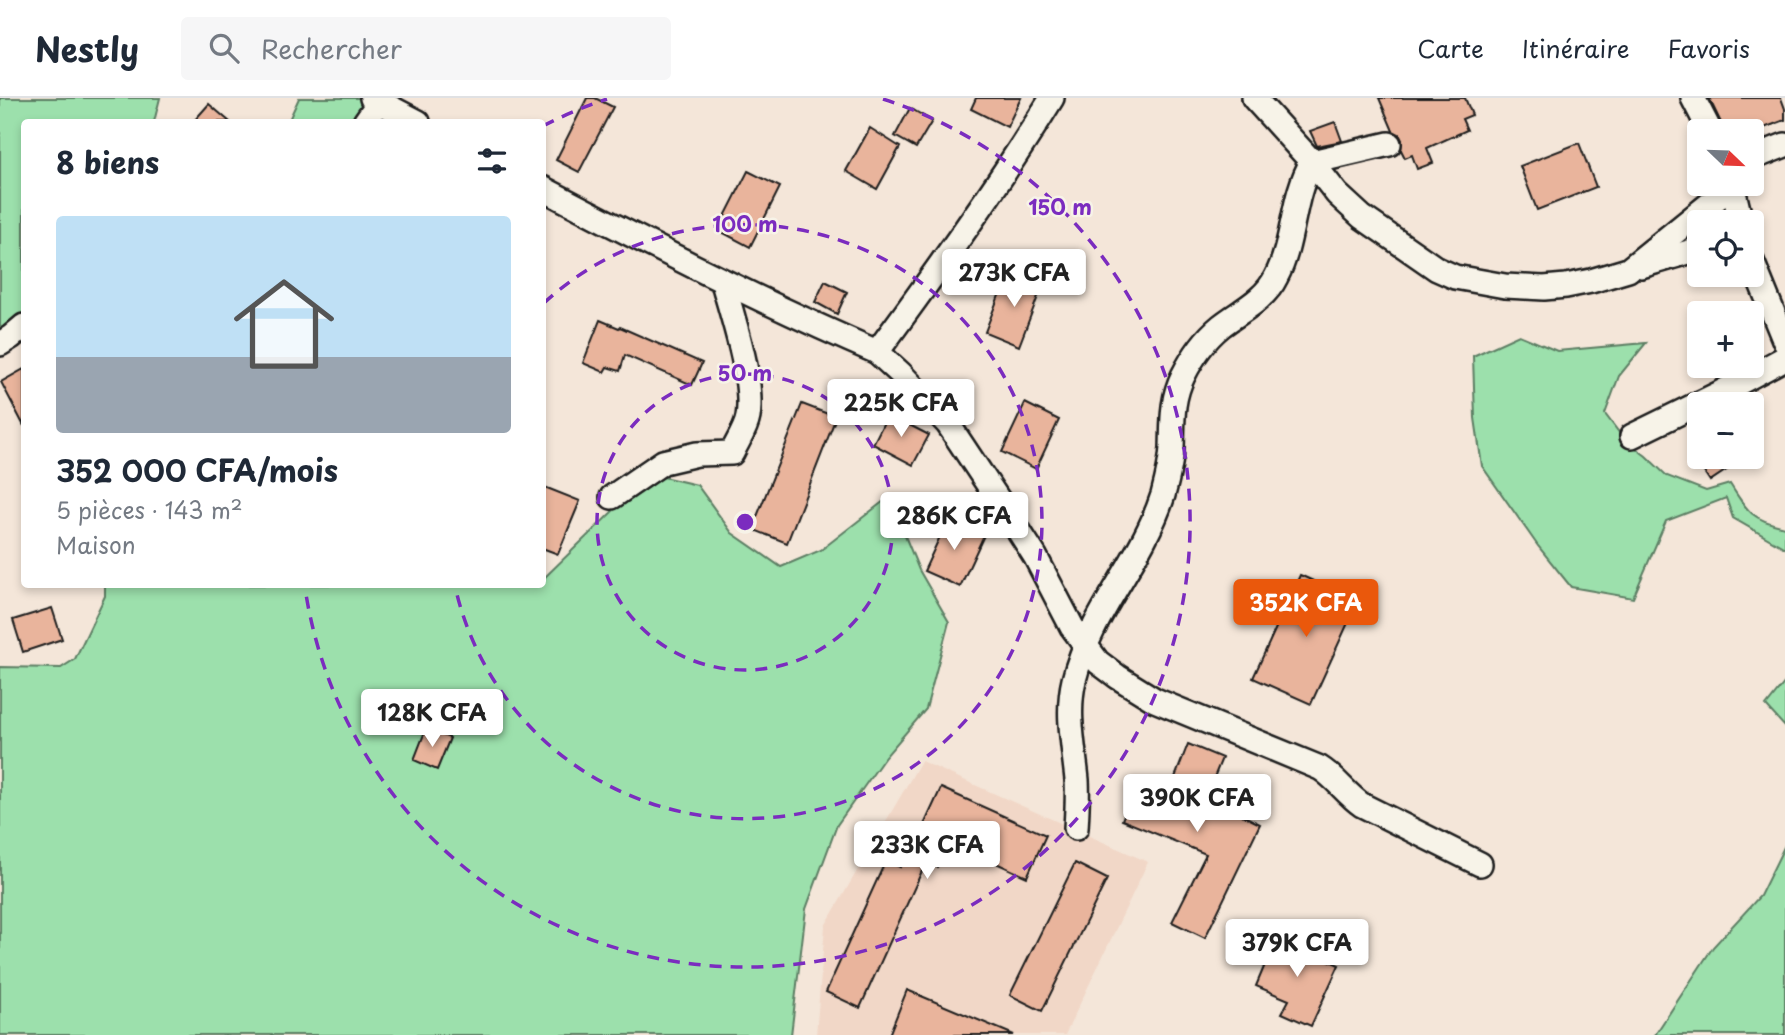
<!DOCTYPE html>
<html lang="fr">
<meta charset="utf-8">
<style>
:root{--surface:#fff;--page:#f6f6f7;--text:#1f2937;--muted:#747a83;--line:#e0e1e3;--accent:#ea580c}
body{margin:0;font-family:"Playpen Sans",sans-serif;background:var(--page);color:var(--text);height:100vh;display:flex;flex-direction:column;font-size:26px;white-space:nowrap}
*{box-sizing:border-box;margin:0}
p{font-size:23px;color:var(--muted)}
.icon{flex:none;width:38px;height:38px;fill:none;stroke:currentColor;stroke-width:2;stroke-linecap:round;stroke-linejoin:round}
.map{position:relative;flex:1;overflow:hidden}
.details{position:absolute;left:21px;top:21px;width:525px;height:469px;display:flex;flex-direction:column;background:var(--surface);border-radius:7px;box-shadow:0 4px 10px #0003}
.details>*{flex:none}
.needle{width:46px;rotate:113deg}
.tools{position:absolute;left:1687px;top:21px;display:grid;gap:14px}
.tools a{display:grid;place-items:center;width:77px;height:77px;border-radius:7px;background:var(--surface);box-shadow:0 4px 10px #0003;font-size:35px}
.price{position:absolute;translate:-50% -60px;padding:0 16px;border-radius:7px;background:#fff;color:#222;font-size:23px;line-height:46px;filter:drop-shadow(0 2px 4px #0008)}
.price::after{content:'';position:absolute;left:50%;top:42px;width:21px;height:16px;margin-left:-10px;background:inherit;clip-path:polygon(0 0,100% 0,50% 100%)}
.price.active{background:var(--accent);color:#fff}
ul{padding:0;list-style:none}
li{display:grid;align-content:center;gap:14px;height:371px;padding:0 35px}
li span{display:grid;place-items:center;height:217px;border-radius:7px;color:#555}
li>.icon{margin-inline-start:auto}
span .icon{width:126px;height:126px;fill:#fffc;stroke-width:1}
li b{font-size:30px}
h2{display:flex;justify-content:space-between;align-items:center;height:84px;padding:0 35px;font-size:30px}
header{display:flex;align-items:center;gap:42px;box-sizing:border-box;height:98px;padding:0 35px;background:var(--surface);border-bottom:2px solid var(--line)}
header strong{font-size:33px}
nav{display:flex;gap:38px;margin-inline-start:auto;font-size:24px}
.search{width:490px;height:63px;background:var(--page);display:flex;align-items:center;gap:18px;box-sizing:border-box;padding:0 24px;border-radius:7px;color:var(--muted);font-size:26px}
.map>svg:first-child{display:block}
.built{fill:#f1d7c7}
.green{fill:#9ce0ac;stroke:#5c7e64;stroke-width:2}
.building{fill:#e9b49c;stroke:#1c1c1c;stroke-width:2}
.lines{fill:none;stroke-linecap:round;stroke-linejoin:round}
.street-casing{stroke:#1c1c1c;stroke-width:28}
.street{stroke:#f7f3e8;stroke-width:23}
.ring{fill:none;stroke:#7b2cbf;stroke-width:3.5;stroke-dasharray:12 9}
.centre{fill:#7b2cbf;stroke:#f7f3e8;stroke-width:3.5}
.ring-label{font-size:21px;text-anchor:middle;font-weight:bold;fill:#7b2cbf;stroke:#f7f3e8;stroke-width:5;stroke-linejoin:round;paint-order:stroke}
</style>
<header>
<strong>Nestly</strong>
<div class="search"><svg class="icon" aria-label="search" viewBox="0 0 24 24"><circle cx="10" cy="10" r="6"/><path d="M15 15l6 6"/></svg>Rechercher</div>
<nav><a>Carte</a><a>Itinéraire</a><a>Favoris</a></nav>
</header>
<div class="map">
<svg width="1785" height="937" viewBox="0 0 1785 937">
<rect width="100%" height="100%" fill="#f4e6d9"/>
<filter id="ink" filterUnits="userSpaceOnUse"><feTurbulence type="fractalNoise" baseFrequency=".0143" numOctaves="2"/><feDisplacementMap in="SourceGraphic" scale="14" xChannelSelector="R" yChannelSelector="G"/><feConvolveMatrix kernelMatrix="1 2 1 2 8 2 1 2 1" color-interpolation-filters="sRGB"/></filter>
<g filter="url(#ink)">
<path class="built" d="M 921,663 L 1148,764 L 1065,937 L 816,937 L 825,828 Z"/>
<g class="green">
<path d="M 0,0 L 160,0 L 154,24 L 24,24 L 24,228 L 0,246 Z"/>
<path d="M 299,0 L 384,0 L 428,24 L 288,24 Z"/>
<path d="M 1519,237 L 1557,253 L 1646,245 L 1619,278 L 1605,316 L 1624,341 L 1646,358 L 1667,378 L 1706,393 L 1730,386 C 1747,413 1752,422 1785,429 L 1785,450 L 1733,420 L 1726,400 L 1666,423 L 1633,500 L 1571,489 L 1538,448 L 1482,368 L 1475,320 L 1473,258 Z"/>
<path d="M 629,371 L 697,387 L 732,435 L 781,469 L 821,452 L 889,399 L 919,472 L 949,524 L 926,611 L 885,659 L 837,727 L 806,811 L 791,937 L 0,937 L 0,569 L 61,570 L 75,561 L 105,498 L 105,487 L 542,486 L 543,481 L 616,410 Z"/>
<path d="M 1785,584 L 1785,629 L 1766,608 Z"/>
<path d="M 1785,747 L 1785,937 L 1655,937 L 1713,849 L 1760,798 Z"/>
</g>
<g class="building">
<path d="M 587,0 L 595,0 L 613,9 L 579,74 L 556,62 Z"/>
<path d="M 976,0 L 1021,0 L 1007,29 L 971,11 Z"/>
<path d="M 1379,0 L 1465,0 L 1472,17 L 1462,21 L 1467,32 L 1427,50 L 1433,65 L 1417,71 L 1412,57 L 1405,60 L 1401,52 L 1402,42 L 1399,36 L 1393,33 Z"/>
<path d="M 1709,0 L 1781,0 L 1785,11 L 1785,22 L 1756,33 L 1724,33 L 1722,27 Z"/>
<path d="M 209,6 L 230,24 L 193,24 Z"/>
<path d="M 910,10 L 932,23 L 916,50 L 895,38 Z"/>
<path d="M 1335,24 L 1342,43 L 1317,48 L 1310,33 Z"/>
<path d="M 870,30 L 900,49 L 877,91 L 846,73 Z"/>
<path d="M 1579,45 L 1596,89 L 1537,112 L 1520,68 Z"/>
<path d="M 748,73 L 780,89 L 750,149 L 718,132 Z"/>
<path d="M 1008,174 L 1042,188 L 1019,248 L 985,234 Z"/>
<path d="M 825,183 L 847,194 L 837,216 L 815,204 Z"/>
<path d="M 600,222 L 619,230 L 620,229 L 702,265 L 692,287 L 625,257 L 620,273 L 607,269 L 604,274 L 583,265 Z"/>
<path d="M 24,271 L 24,328 L 1,284 Z"/>
<path d="M 1025,305 L 1059,322 L 1036,371 L 1002,354 Z"/>
<path d="M 802,306 L 836,319 L 787,445 L 752,431 Z"/>
<path d="M 888,316 L 929,337 L 913,367 L 873,346 Z"/>
<path d="M 1694,359 L 1746,359 L 1710,383 Z"/>
<path d="M 542,388 L 580,403 L 558,456 L 542,450 Z"/>
<path d="M 949,419 L 985,435 L 960,489 L 924,473 Z"/>
<path d="M 1300,477 L 1358,503 L 1311,606 L 1253,580 Z"/>
<path d="M 52,510 L 62,541 L 23,554 L 13,522 Z"/>
<path d="M 426,631 L 450,640 L 437,672 L 414,662 Z"/>
<path d="M 1188,646 L 1222,660 L 1206,699 L 1260,726 L 1205,840 L 1172,824 L 1206,756 L 1122,722 L 1136,687 L 1167,700 Z"/>
<path d="M 941,690 L 1046,737 L 1027,779 L 948,743 L 937,769 L 926,764 L 860,910 L 826,894 L 886,762 L 900,769 L 912,738 L 918,740 Z"/>
<path d="M 1075,765 L 1107,781 L 1042,913 L 1010,897 Z"/>
<path d="M 1277,838 L 1301,847 L 1300,849 L 1339,867 L 1311,928 L 1282,915 L 1289,902 L 1256,888 Z"/>
<path d="M 907,892 L 1014,937 L 889,937 Z"/>
</g>
<g class="lines">
<defs>
<g id="street">
<path d="M 372,0 L 418,24"/>
<path d="M 1254,0 L 1312,64 L 1337,96 L 1362,119 L 1437,171 L 1455,179 L 1505,188 L 1544,190 L 1566,188 L 1591,183 L 1628,172 L 1732,88"/>
<path d="M 1693,0 L 1710,33"/>
<path d="M 365,24 L 379,4"/>
<path d="M 1752,60 L 1785,47"/>
<path d="M 1732,86 L 1741,124"/>
<path d="M 542,90 C 652,148 763,205 877,254 C 938,171 998,88 1052,0"/>
<path d="M 1752,163 L 1785,244"/>
<path d="M 1641,168 L 1699,151"/>
<path d="M 0,246 L 11,239 L 24,228"/>
<path d="M 877,254 L 900,275 L 948,326 L 1019,433 L 1035,458 L 1072,529 L 1098,564 L 1118,579 L 1155,602 L 1320,670 C 1336,680 1346,696 1362,707 L 1480,766"/>
<path d="M 1632,338 L 1720,295 L 1785,260"/>
<path d="M 612,399 L 663,364 L 697,356 L 732,355 C 737,344 746,331 748,319 C 754,282 733,221 723,184"/>
<path d="M 1076,730 C 1077,714 1078,698 1077,682 C 1074,650 1066,615 1074,582 C 1090,515 1142,463 1163,397 C 1167,382 1171,366 1172,350 C 1173,325 1171,302 1183,278 C 1192,260 1205,241 1221,228 C 1240,213 1265,202 1276,179 C 1295,143 1291,100 1312,64 L 1389,46"/>
</g>
</defs>
<use href="#street" class="street-casing"/>
<use href="#street" class="street"/>
</g>
</g>
<g class="ring">
<circle cx="745" cy="424" r="148"/>
<path d="M544 205A297 297 0 1 1 455 488"/>
<path d="M543 28A445 445 0 0 1 607 1M883 1A445 445 0 1 1 305 490"/>
</g>
<circle cx="745" cy="424" r="10" class="centre"/>
<g class="ring-label">
<text x="1060" y="117">150 m</text>
<text x="745" y="134">100 m</text>
<text x="745" y="283">50 m</text>
</g>
</svg>
<div class="tools">
<a><svg class="needle" viewBox="-14 -14 28 28"><path d="M0-13l5 13h-10z" fill="#e53935"/><path d="M0 13l5-13h-10z" fill="#747a83"/></svg></a>
<a><svg class="icon" aria-label="locate" viewBox="0 0 24 24"><circle cx="12" cy="12" r="6"/><path d="M12 2v4M12 18v4M2 12h4M18 12h4"/></svg></a>
<a>+</a>
<a>−</a>
</div>
<b class="price" style="left:1014px;top:211px">273K CFA</b>
<b class="price" style="left:901px;top:341px">225K CFA</b>
<b class="price" style="left:954px;top:454px">286K CFA</b>
<b class="price active" style="left:1306px;top:541px">352K CFA</b>
<b class="price" style="left:432px;top:651px">128K CFA</b>
<b class="price" style="left:1197px;top:736px">390K CFA</b>
<b class="price" style="left:927px;top:783px">233K CFA</b>
<b class="price" style="left:1297px;top:881px">379K CFA</b>
<section class="details">
<h2>8 biens<svg class="icon" aria-label="filters" viewBox="0 0 24 24"><path d="M4 7h16M4 17h16"/><circle cx="9" cy="7" r="2"/><circle cx="15" cy="17" r="2"/></svg></h2>
<ul>
<li><span style="background:linear-gradient(#bfe0f5 65%,#9aa5b1 0)"><svg class="icon" aria-label="home" viewBox="0 0 24 24"><path d="M3 11l9-7 9 7M6 9v11h12V9"/></svg></span><div><b>352 000 CFA/mois</b><p>5 pièces · 143 m²</p><p>Maison</p></div></li>
</ul>
</section>
</div>
